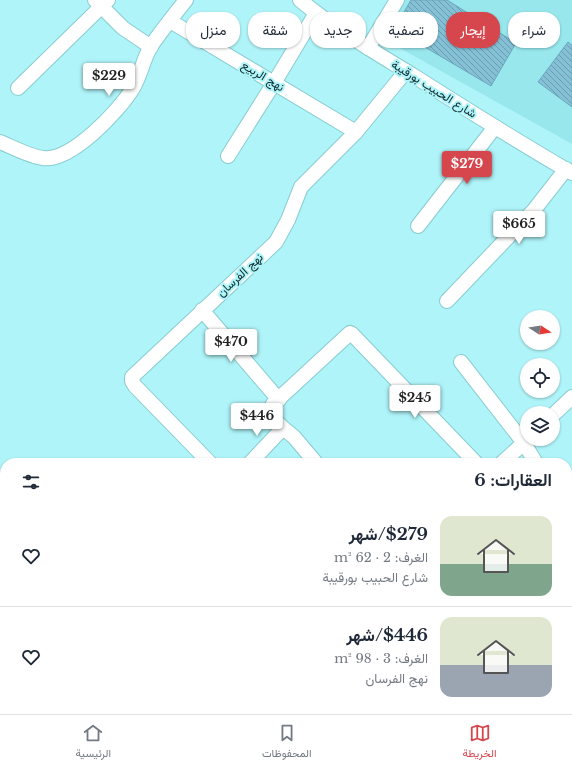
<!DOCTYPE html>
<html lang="ar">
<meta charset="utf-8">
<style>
:root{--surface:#fff;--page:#f6f6f7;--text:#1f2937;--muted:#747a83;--line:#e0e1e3;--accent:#d6464d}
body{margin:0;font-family:"Libre Baskerville",Vazirmatn,serif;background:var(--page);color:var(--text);direction:rtl;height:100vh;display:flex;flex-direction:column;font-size:15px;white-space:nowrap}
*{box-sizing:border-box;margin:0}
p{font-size:13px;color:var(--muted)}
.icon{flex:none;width:22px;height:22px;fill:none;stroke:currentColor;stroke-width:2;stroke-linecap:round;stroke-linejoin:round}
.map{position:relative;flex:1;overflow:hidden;direction:ltr}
.side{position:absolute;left:0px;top:458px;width:572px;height:256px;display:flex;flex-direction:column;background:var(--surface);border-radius:16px 16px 0 0;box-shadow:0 1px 3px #0004;direction:rtl}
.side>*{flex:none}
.banner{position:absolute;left:12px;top:12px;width:548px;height:36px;direction:rtl;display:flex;gap:8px}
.needle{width:26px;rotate:102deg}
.buttons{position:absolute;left:520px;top:310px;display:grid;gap:8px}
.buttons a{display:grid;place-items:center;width:40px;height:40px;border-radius:50%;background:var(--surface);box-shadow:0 1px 3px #0004;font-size:20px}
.price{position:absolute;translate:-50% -34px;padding:0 9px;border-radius:4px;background:#fff;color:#222;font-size:13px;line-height:26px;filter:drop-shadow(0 1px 2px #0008)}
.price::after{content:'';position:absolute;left:50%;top:24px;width:12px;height:9px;margin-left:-6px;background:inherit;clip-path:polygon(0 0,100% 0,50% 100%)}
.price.active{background:var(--accent);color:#fff}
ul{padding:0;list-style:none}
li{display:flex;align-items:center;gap:12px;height:100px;padding:0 20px}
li+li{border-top:1px solid var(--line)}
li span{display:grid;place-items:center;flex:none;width:112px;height:80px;border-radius:12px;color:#555}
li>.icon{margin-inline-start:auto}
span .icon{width:48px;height:48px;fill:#fffc;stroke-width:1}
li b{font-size:17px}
h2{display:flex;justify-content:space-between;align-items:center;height:48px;padding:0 20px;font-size:17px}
.chip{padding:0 14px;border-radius:16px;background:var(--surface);box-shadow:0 1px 3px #0004;font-size:14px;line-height:36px}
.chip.active{background:var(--accent);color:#fff}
.tab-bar{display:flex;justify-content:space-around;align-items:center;height:56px;border-top:1px solid var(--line);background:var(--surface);font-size:11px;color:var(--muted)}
.tab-bar a{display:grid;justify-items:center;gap:2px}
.tab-bar .active{color:var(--accent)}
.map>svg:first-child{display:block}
.built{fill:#97e7ed}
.building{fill:url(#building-back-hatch);stroke:#6ba7bb}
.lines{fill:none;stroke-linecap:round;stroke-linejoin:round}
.minor-casing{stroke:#88ccd1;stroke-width:16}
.minor{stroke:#fff;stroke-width:14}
.labels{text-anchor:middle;stroke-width:4;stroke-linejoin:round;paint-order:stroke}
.street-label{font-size:12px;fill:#0e2b2d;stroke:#aff4f9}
</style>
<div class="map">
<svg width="572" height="714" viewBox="0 0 572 714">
<defs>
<pattern id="building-back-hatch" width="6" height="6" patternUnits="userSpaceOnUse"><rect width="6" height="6" fill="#85c1d6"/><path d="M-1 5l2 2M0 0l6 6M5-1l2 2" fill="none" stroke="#6b9dae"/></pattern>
</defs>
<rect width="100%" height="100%" fill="#aff4f9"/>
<path class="built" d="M 389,0 L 572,0 L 572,144 L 371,32 Z"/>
<g class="building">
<path d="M 411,0 L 447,0 L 516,43 L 491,86 L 401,33 L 397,24 Z"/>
<path d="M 568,42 L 572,45 L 572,107 L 538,82 Z"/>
<path d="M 416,709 L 461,709 L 452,714 L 421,714 Z"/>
</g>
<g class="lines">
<defs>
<g id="minor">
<path d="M 95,0 L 123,28 L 151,47"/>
<path d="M 300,0 C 335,29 375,52 414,76 C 466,109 518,142 572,173"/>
<path d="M 170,21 L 356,132"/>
<path d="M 368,48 L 397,0"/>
<path d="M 18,88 L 108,0"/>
<path d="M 0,142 C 12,147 31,157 43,158 C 71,162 119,111 133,88 C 141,75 143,59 151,46 C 162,30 174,15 186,0"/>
<path d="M 228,156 L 274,83 L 316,13"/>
<path d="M 418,226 L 495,127"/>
<path d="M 447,301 L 534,210 L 566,169"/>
<path d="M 202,310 L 279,400"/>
<path d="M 461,362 L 524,443 L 536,463"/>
<path d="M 553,415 L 572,397"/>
<path d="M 210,463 L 135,386 L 132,381 L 132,377 L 276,242 L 288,220 L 301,187 L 356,132 L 406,71"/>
<path d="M 250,463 L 283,428"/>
<path d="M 316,463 L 294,437 L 283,428 L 270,415 L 270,409 L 273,404 L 350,333 L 352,334 L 476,463"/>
<path d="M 502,463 L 528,439"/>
<path d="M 567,497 L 572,494"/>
<path d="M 0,527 L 5,532"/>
<path d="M 568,577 L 572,575"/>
<path d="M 0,596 L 5,591"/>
<path d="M 0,631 L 5,635"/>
<path d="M 567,655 L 572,662"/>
<path d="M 0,692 L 5,687"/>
<path d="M 44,709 L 46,714"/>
<path d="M 550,709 L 553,714"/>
<path d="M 396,714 L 405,709"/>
</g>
</defs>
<use href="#minor" class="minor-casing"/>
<use href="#minor" class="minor"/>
</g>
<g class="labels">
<g class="street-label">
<text transform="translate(263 76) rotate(31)" y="4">نهج الربيع</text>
<text transform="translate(434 89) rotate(32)" y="4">شارع الحبيب بورقيبة</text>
<text transform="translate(240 275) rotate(-43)" y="4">نهج الفرسان</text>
</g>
</g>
</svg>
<div class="buttons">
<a><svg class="needle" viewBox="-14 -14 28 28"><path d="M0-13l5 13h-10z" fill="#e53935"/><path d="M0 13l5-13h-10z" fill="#747a83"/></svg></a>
<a><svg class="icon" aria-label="locate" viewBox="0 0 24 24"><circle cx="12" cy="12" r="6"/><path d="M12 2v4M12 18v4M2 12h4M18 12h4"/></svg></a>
<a><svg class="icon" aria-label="layers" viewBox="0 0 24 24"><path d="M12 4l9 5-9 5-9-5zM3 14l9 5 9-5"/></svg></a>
</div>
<b class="price" style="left:109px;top:97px">$229</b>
<b class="price active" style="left:467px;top:185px">$279</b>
<b class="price" style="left:519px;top:245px">$665</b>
<b class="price" style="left:231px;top:363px">$470</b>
<b class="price" style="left:415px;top:419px">$245</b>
<b class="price" style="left:257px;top:437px">$446</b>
<div class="banner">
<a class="chip">شراء</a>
<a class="chip active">إيجار</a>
<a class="chip">تصفية</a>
<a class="chip">جديد</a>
<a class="chip">شقة</a>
<a class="chip">منزل</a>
</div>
<section class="side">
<h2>العقارات: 6<svg class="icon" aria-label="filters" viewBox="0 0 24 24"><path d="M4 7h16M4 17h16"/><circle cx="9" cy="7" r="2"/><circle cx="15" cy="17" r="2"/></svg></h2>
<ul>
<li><span style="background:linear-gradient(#dfe7d0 60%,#7fa58c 0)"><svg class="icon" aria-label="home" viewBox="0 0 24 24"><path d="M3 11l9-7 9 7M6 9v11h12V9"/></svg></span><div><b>$279/شهر</b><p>الغرف: 2 · 62 m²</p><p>شارع الحبيب بورقيبة</p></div><svg class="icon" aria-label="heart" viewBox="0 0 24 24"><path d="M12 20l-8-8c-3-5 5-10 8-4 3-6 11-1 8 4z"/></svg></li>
<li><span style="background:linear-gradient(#dfe7d0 60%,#9aa5b1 0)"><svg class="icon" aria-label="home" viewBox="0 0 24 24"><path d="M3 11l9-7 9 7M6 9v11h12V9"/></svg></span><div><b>$446/شهر</b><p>الغرف: 3 · 98 m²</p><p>نهج الفرسان</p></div><svg class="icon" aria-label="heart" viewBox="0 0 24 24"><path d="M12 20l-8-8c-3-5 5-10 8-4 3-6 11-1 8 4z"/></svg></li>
</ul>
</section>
</div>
<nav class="tab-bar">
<a class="active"><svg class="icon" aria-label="map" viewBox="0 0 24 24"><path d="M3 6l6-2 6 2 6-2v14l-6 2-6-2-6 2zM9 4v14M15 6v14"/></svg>الخريطة</a>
<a><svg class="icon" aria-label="saved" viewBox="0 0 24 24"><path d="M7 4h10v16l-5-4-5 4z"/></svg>المحفوظات</a>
<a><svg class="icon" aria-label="home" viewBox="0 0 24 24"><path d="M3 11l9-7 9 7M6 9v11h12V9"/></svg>الرئيسية</a>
</nav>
